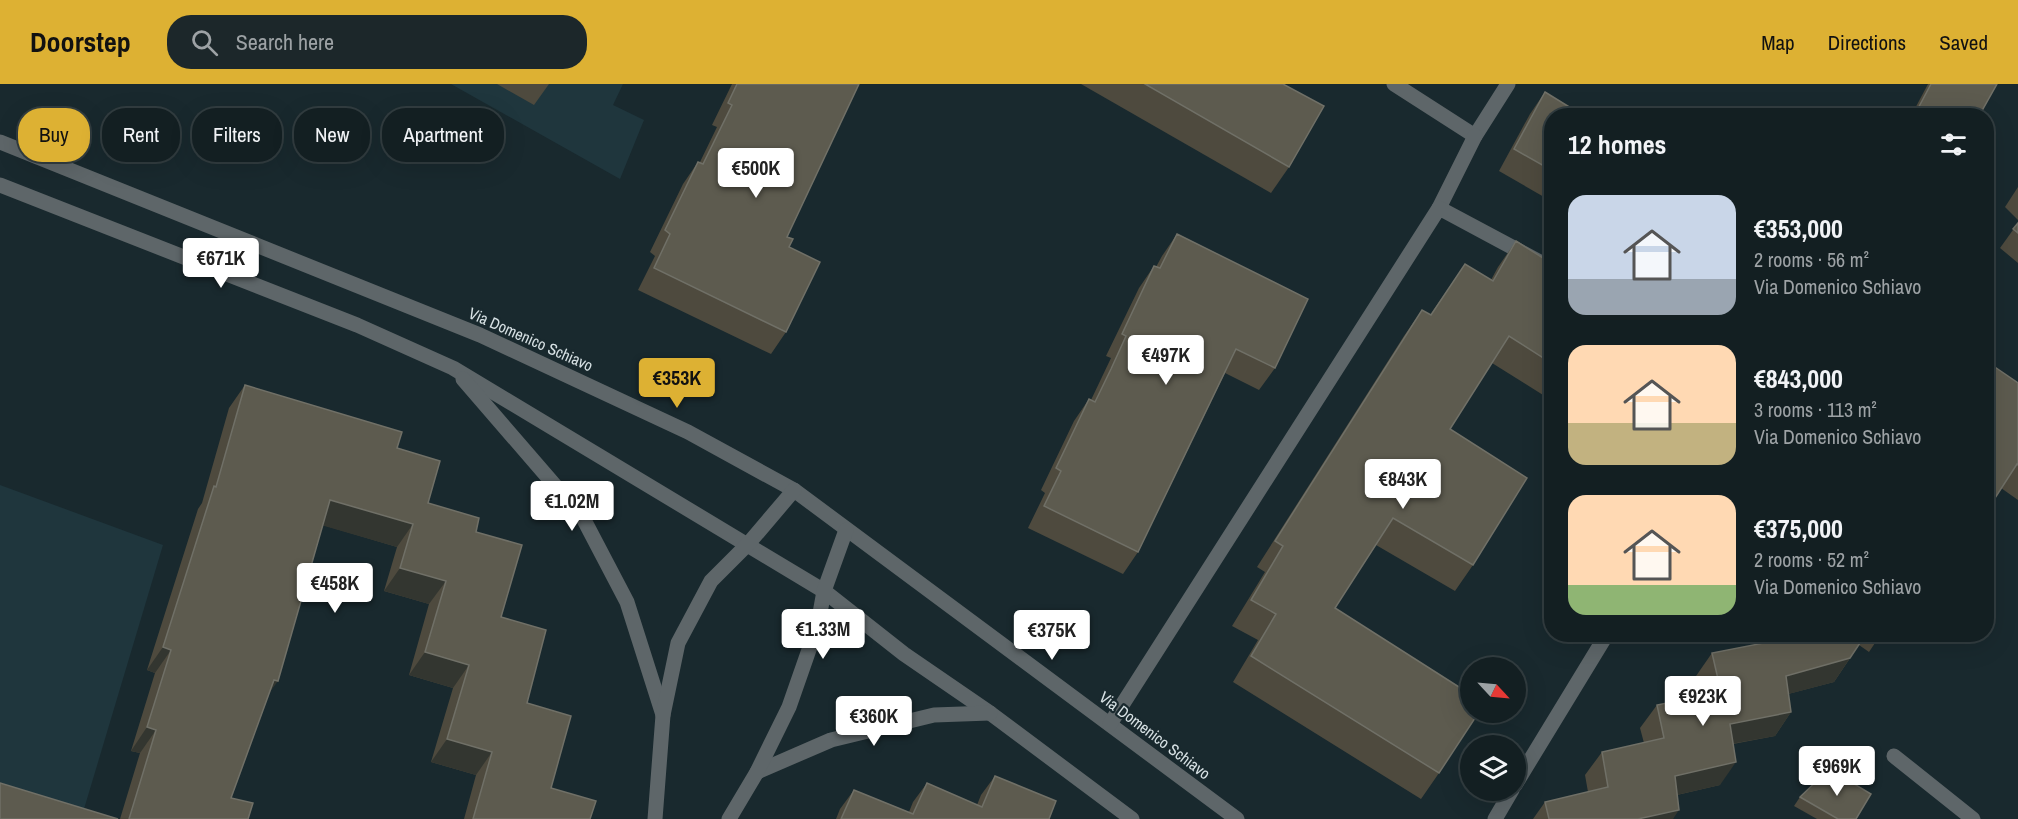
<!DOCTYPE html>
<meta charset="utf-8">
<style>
:root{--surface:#131f22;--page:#1c272a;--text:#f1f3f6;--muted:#9da2a5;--line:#323d40;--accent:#ddb133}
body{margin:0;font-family:"Archivo Narrow",sans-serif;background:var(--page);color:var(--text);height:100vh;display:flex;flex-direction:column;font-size:22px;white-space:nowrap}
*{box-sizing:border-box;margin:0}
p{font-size:20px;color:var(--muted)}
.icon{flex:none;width:33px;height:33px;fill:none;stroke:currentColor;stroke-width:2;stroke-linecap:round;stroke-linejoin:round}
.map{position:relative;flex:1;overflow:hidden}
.panel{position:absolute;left:1544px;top:24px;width:450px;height:534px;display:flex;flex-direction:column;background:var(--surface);border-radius:24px;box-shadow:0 6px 24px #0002,0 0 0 2px var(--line)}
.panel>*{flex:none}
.guide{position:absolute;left:18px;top:24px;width:570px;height:54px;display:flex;gap:12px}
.needle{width:39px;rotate:116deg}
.fabs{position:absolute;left:1460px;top:573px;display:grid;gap:12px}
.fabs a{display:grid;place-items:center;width:66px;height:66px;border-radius:50%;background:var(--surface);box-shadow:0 6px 24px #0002,0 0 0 2px var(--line);font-size:30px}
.price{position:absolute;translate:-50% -51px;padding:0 14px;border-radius:6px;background:#fff;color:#222;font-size:20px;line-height:39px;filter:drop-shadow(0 2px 3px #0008)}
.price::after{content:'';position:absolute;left:50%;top:36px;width:18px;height:14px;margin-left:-9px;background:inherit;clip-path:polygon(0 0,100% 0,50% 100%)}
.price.on{background:var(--accent);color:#111}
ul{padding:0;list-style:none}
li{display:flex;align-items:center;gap:18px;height:150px;padding:0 24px}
li span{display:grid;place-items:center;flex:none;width:168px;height:120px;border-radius:18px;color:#555}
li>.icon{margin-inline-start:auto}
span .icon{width:72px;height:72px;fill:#fffc;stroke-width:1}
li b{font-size:26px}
h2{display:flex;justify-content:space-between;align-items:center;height:72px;padding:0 24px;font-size:26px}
.chip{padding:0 21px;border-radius:24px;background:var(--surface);box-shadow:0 6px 24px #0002,0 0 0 2px var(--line);font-size:21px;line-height:54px}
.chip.on{background:var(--accent);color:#111}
header{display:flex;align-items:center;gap:36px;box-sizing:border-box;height:84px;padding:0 30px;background:var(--accent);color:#111}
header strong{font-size:28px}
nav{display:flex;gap:33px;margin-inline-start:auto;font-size:21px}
.search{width:420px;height:54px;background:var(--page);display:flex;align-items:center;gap:15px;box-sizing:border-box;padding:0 21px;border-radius:24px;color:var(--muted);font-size:22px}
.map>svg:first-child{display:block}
.built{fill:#1f363d}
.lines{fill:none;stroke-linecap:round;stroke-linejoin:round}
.minor{stroke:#5e6669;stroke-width:15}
.wall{fill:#4e4a3e}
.shaded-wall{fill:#333630}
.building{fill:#5d5b4f;stroke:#707067;stroke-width:1.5}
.labels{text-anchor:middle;stroke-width:4.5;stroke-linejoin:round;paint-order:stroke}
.street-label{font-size:16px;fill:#d7e1e4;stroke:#19292e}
</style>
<header>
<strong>Doorstep</strong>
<div class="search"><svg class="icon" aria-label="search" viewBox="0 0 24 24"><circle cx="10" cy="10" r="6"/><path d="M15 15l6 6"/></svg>Search here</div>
<nav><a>Map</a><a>Directions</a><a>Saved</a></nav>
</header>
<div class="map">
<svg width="2018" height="735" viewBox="0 0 2018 735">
<rect width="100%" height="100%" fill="#19292e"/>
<g class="built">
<path d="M 451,0 L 623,0 L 613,21 L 644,36 L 620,95 Z"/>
<path d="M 0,401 L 163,461 L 81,735 L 0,735 Z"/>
</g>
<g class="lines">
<g class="minor">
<path d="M 1394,0 L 1475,52 L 1508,0"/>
<path d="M 0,58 L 480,251 L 688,348 L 794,406 L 1237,735"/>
<path d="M 0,101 L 357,241 L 453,284 L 824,507 L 904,570 L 990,629 L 1132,735"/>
<path d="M 1439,124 L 1475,52"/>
<path d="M 463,295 L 583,434 L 627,518 L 663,631"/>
<path d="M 1110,640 L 1439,124 L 1551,184"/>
<path d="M 1894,672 L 1973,735"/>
<path d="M 757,688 L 831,656 L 934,631 L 990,629"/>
<path d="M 1515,701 L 1607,550"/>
<path d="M 655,735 L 663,631 L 678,559 L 711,497 L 748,460 L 794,406"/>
<path d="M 729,735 L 757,688 L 789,623 L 818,540 L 824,507 L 846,446"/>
<path d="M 1495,735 L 1512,706"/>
</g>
</g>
<g class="wall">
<path d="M 497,0 L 549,0 L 534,21 Z"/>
<path d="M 732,0 L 859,0 L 787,153 L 789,163 L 786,248 L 771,270 L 638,206 L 655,172 L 650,168 L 683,100 L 698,78 L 700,78 L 717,43 L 712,41 Z"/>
<path d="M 1081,0 L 1283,0 L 1289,83 L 1271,109 Z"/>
<path d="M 1928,0 L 1997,0 L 1979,32 L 1911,32 Z"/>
<path d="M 1545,8 L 1551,32 L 1551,117 L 1499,87 L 1530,30 Z"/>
<path d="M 2018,103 L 2018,136 L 2005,123 Z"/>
<path d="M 2018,139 L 2018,179 L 2000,164 Z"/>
<path d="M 1177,150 L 1275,284 L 1259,306 L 1225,289 L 1138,468 L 1123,490 L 1028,444 L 1045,409 L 1041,406 L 1074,337 L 1089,315 L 1091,316 L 1111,274 L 1106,272 L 1139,204 L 1154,182 L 1156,183 L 1162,172 Z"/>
<path d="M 1516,157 L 1551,179 L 1551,316 L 1492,279 L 1450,345 L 1473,481 L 1455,507 L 1376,461 L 1335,524 L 1439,689 L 1421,715 L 1233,598 L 1258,556 L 1232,542 L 1265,488 L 1257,483 L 1404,252 L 1422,226 L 1430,231 L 1465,180 L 1491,196 L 1498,183 Z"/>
<path d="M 2018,299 L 2018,416 L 2001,404 Z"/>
<path d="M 245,301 L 397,364 L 428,419 L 476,448 L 551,704 L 590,735 L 464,735 L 476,691 L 431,678 L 453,604 L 409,591 L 429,520 L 384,507 L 397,463 L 323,441 L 269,609 L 231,714 L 248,735 L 120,735 L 140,669 L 131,667 L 155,589 L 147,586 L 198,425 L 202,419 L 229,324 Z"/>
<path d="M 1753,550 L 1881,550 L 1869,568 L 1859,561 L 1834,598 L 1788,610 L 1791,628 L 1775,652 L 1733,660 L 1720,701 L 1677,711 L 1673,735 L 1533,735 L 1545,718 L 1588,708 L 1585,691 L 1602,668 L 1644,659 L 1640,644 L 1657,621 L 1700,612 L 1696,592 L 1712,569 L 1755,561 Z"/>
<path d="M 995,692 L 1049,735 L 836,735 L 840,725 L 854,706 L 909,728 L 913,718 L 927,699 L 977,721 L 981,711 Z"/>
<path d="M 1800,713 L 1856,735 L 1817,735 L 1794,722 Z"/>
</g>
<g class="shaded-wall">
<path d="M 330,416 L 413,440 L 397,463 L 314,439 Z"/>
<path d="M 400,484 L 446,497 L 429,520 L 384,507 Z"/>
<path d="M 163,563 L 171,566 L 155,589 L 147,586 Z"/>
<path d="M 425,568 L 469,581 L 453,604 L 409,591 Z"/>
<path d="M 1850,574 L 1834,598 L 1769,615 L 1786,592 Z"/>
<path d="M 274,596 L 278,597 L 261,620 Z"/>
<path d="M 1791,628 L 1775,652 L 1714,663 L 1730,640 Z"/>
<path d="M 147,643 L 156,646 L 140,669 L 131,667 Z"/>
<path d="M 447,655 L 492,668 L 476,691 L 431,678 Z"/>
<path d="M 1736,678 L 1720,701 L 1659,715 L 1675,692 Z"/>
<path d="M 1679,726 L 1673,735 L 1638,735 Z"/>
</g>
<g class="building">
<path d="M 737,0 L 859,0 L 787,153 L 793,155 L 789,163 L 820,178 L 786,248 L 654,184 L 670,150 L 665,146 L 698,78 L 703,80 L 732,21 L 728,19 Z"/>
<path d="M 1145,0 L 1283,0 L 1324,22 L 1289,83 Z"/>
<path d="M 1931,0 L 1997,0 L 1979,32 L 1914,32 Z"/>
<path d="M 1545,8 L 1584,32 L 1551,32 L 1551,86 L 1514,65 Z"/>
<path d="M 2018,139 L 2018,149 L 2013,145 Z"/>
<path d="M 1177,150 L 1308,215 L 1275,284 L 1236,265 L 1138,468 L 1044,422 L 1061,387 L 1056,384 L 1089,315 L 1095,318 L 1111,285 L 1126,252 L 1122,250 L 1154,182 L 1160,184 Z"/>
<path d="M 1516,157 L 1551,179 L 1551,279 L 1509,252 L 1450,345 L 1527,394 L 1473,481 L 1393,434 L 1335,524 L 1470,610 L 1470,628 L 1479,628 L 1439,689 L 1251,572 L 1276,530 L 1251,516 L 1283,462 L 1275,457 L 1422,226 L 1431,231 L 1465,180 L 1493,197 Z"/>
<path d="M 1986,277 L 2018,299 L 2018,381 L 2017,380 L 1986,428 Z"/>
<path d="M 245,301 L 402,348 L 397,364 L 440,377 L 428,419 L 479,434 L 476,448 L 522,461 L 501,533 L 546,546 L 527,619 L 571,632 L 551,704 L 596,717 L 590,735 L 473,735 L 492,668 L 447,655 L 469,581 L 425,568 L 446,497 L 400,484 L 413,440 L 330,416 L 278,597 L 274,596 L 231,714 L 253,719 L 248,735 L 129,735 L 156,646 L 147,643 L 171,566 L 163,563 L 214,402 L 216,403 Z"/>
<path d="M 1773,550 L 1866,550 L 1850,574 L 1786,592 L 1791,628 L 1730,640 L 1736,678 L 1675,692 L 1679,726 L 1638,735 L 1549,735 L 1545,718 L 1608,703 L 1602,668 L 1664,654 L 1657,621 L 1721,608 L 1712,569 L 1774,557 Z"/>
<path d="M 1825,689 L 1836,689 L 1871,710 L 1856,735 L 1838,735 L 1800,713 Z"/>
<path d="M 995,692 L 1056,717 L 1049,735 L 841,735 L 854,706 L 913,730 L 927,699 L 982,723 Z"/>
<path d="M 0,699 L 118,735 L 0,735 Z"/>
</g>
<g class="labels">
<g class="street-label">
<text transform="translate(531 255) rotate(24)" y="6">Via Domenico Schiavo</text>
<text transform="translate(1155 651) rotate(37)" y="6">Via Domenico Schiavo</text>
</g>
</g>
</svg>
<div class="fabs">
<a><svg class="needle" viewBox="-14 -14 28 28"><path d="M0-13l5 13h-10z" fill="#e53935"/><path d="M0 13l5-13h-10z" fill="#9da2a5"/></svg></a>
<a><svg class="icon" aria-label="layers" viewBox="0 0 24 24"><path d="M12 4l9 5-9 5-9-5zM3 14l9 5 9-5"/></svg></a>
</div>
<b class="price" style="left:756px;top:115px">€500K</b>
<b class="price" style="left:221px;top:205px">€671K</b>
<b class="price" style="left:1166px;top:302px">€497K</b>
<b class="price on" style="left:677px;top:325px">€353K</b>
<b class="price" style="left:1403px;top:426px">€843K</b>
<b class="price" style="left:572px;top:448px">€1.02M</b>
<b class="price" style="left:335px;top:530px">€458K</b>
<b class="price" style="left:823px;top:576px">€1.33M</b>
<b class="price" style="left:1052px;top:577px">€375K</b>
<b class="price" style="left:1703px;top:643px">€923K</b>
<b class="price" style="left:874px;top:663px">€360K</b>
<b class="price" style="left:1837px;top:713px">€969K</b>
<div class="guide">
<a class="chip on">Buy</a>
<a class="chip">Rent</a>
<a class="chip">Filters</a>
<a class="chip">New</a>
<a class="chip">Apartment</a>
</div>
<section class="panel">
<h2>12 homes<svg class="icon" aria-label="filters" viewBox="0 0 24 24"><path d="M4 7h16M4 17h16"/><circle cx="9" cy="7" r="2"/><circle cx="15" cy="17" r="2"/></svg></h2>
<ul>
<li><span style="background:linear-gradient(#c9d6e8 70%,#9aa5b1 0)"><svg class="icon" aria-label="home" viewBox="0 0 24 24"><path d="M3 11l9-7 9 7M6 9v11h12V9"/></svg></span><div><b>€353,000</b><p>2 rooms · 56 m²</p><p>Via Domenico Schiavo</p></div></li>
<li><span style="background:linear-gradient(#ffd9b3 65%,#c2b280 0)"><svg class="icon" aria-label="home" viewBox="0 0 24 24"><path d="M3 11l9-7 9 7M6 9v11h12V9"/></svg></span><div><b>€843,000</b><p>3 rooms · 113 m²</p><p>Via Domenico Schiavo</p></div></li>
<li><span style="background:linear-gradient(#ffd9b3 75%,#8fb573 0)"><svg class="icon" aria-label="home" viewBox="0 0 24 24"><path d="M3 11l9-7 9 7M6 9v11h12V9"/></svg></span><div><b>€375,000</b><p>2 rooms · 52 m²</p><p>Via Domenico Schiavo</p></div></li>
</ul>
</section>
</div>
